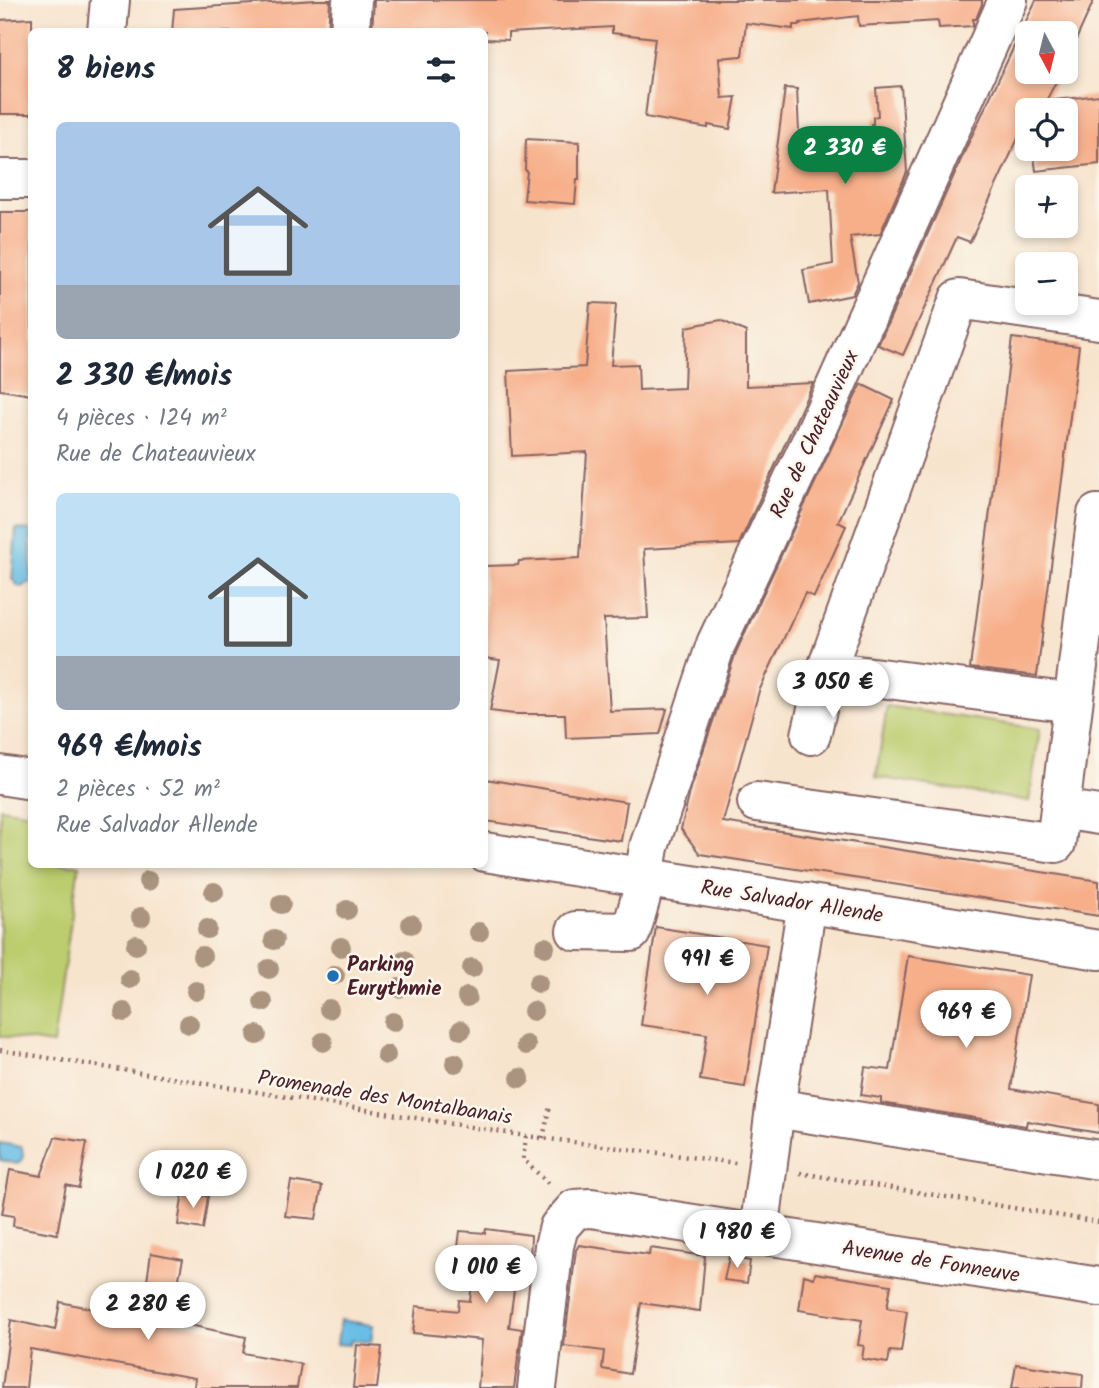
<!DOCTYPE html>
<html lang="fr">
<meta charset="utf-8">
<style>
:root{--surface:#fff;--page:#f6f6f7;--text:#1f2937;--muted:#747a83;--accent:#0b8043}
body{margin:0;font-family:Kalam,sans-serif;background:var(--page);color:var(--text);height:100vh;display:flex;flex-direction:column;font-size:26px;white-space:nowrap}
*{box-sizing:border-box;margin:0}
p{font-size:23px;color:var(--muted)}
.icon{flex:none;width:38px;height:38px;fill:none;stroke:currentColor;stroke-width:2;stroke-linecap:round;stroke-linejoin:round}
.map{position:relative;flex:1;overflow:hidden}
.details{position:absolute;left:28px;top:28px;width:460px;height:840px;display:flex;flex-direction:column;background:var(--surface);border-radius:10px;box-shadow:0 4px 10px #0003}
.details>*{flex:none}
.needle{width:46px;rotate:173deg}
.buttons{position:absolute;left:1015px;top:21px;display:grid;gap:14px}
.buttons a{display:grid;place-items:center;width:63px;height:63px;border-radius:10px;background:var(--surface);box-shadow:0 4px 10px #0003;font-size:35px}
.price{position:absolute;translate:-50% -60px;padding:0 16px;border-radius:24px;background:#fff;color:#222;font-size:23px;line-height:46px;filter:drop-shadow(0 2px 4px #0008)}
.price::after{content:'';position:absolute;left:50%;top:42px;width:21px;height:16px;margin-left:-10px;background:inherit;clip-path:polygon(0 0,100% 0,50% 100%)}
.price.active{background:var(--accent);color:#fff}
ul{padding:0;list-style:none}
li{display:grid;align-content:center;gap:14px;height:371px;padding:0 28px}
li span{display:grid;place-items:center;height:217px;border-radius:10px;color:#555}
li>.icon{margin-inline-start:auto}
span .icon{width:126px;height:126px;fill:#fffc;stroke-width:1}
li b{font-size:30px}
h2{display:flex;justify-content:space-between;align-items:center;height:84px;padding:0 28px;font-size:30px}
.map>svg:first-child{display:block}
.green{fill:#bccd70;stroke:#83764e;stroke-width:2}
.water{fill:#68bee5;stroke:#596e88;stroke-width:2}
.building{fill:#f7af8a}
.lines{fill:none;stroke-linecap:round;stroke-linejoin:round}
.minor-casing{stroke:#876464;stroke-width:42}
.path{stroke:#876464;stroke-width:4.5;stroke-dasharray:2 5;stroke-linecap:butt}
.minor{stroke:#fff;stroke-width:38}
.tree{fill:#ab947f}
.poi-dot{fill:#1f6fb2;stroke:#fbf7ec;stroke-width:2.5}
.labels{text-anchor:middle;stroke-width:5;stroke-linejoin:round;paint-order:stroke}
.street-label{font-size:21px;fill:#4a1f2b;stroke:#fbf7ec}
.poi-label{font-size:21px;font-weight:bold;fill:#4a1f2b;stroke:#fbf7ec;text-anchor:start}
</style>
<div class="map">
<svg width="1099" height="1388" viewBox="0 0 1099 1388">
<rect width="100%" height="100%" fill="#fbf7ec"/>
<filter id="ink" filterUnits="userSpaceOnUse"><feTurbulence type="fractalNoise" baseFrequency=".0143" numOctaves="2"/><feDisplacementMap in="SourceGraphic" scale="14" xChannelSelector="R" yChannelSelector="G"/><feConvolveMatrix kernelMatrix="1 2 1 2 8 2 1 2 1" color-interpolation-filters="sRGB"/></filter>
<filter id="wash" filterUnits="userSpaceOnUse"><feTurbulence type="fractalNoise" baseFrequency=".00686" numOctaves="4" result="noise"/><feDisplacementMap in="SourceGraphic" scale="28" xChannelSelector="R" yChannelSelector="G"/><feGaussianBlur stdDeviation="1.57" result="paint"/><feColorMatrix in="noise" values="0 0 0 0 0 0 0 0 0 0 0 0 0 0 0 0 0 1.4 0 .05"/><feComposite in="paint" operator="in"/></filter>
<g filter="url(#wash)">
<rect width="100%" height="100%" fill="#f7e4cd"/>
<g class="green">
<path d="M 887,706 L 1040,729 L 1029,801 L 876,777 Z"/>
<path d="M 0,808 L 31,813 L 32,864 L 79,865 L 53,1044 L 0,1036 Z"/>
</g>
<g class="water">
<path d="M 16,529 L 31,530 L 31,582 L 21,587 L 17,586 L 15,580 L 12,580 Z"/>
<path d="M 0,1143 L 22,1147 L 23,1158 L 17,1164 L 0,1160 Z"/>
<path d="M 340,1320 L 373,1325 L 371,1342 L 351,1340 L 350,1345 L 337,1344 Z"/>
</g>
<g id="blocks">
<g class="building">
<path d="M 316,0 L 330,0 L 328,32 L 172,32 L 174,9 Z"/>
<path d="M 374,0 L 982,0 L 982,4 L 976,19 L 973,19 L 973,26 L 939,28 L 938,21 L 859,26 L 858,16 L 800,23 L 800,25 L 793,25 L 793,29 L 746,23 L 742,56 L 719,58 L 722,98 L 736,97 L 730,129 L 708,125 L 708,128 L 645,117 L 655,38 L 612,33 L 612,27 L 508,33 L 508,40 L 485,39 L 485,32 L 372,32 Z"/>
<path d="M 1036,0 L 1094,0 L 1066,62 L 1066,33 L 1027,33 L 1027,72 L 1061,72 L 1046,101 L 1099,95 L 1099,164 L 1036,171 L 1033,149 L 1066,149 L 1066,110 L 1027,110 L 1027,119 L 970,242 L 957,237 L 903,355 L 878,345 L 967,146 Z"/>
<path d="M 32,18 L 32,114 L 0,114 L 0,20 Z"/>
<path d="M 901,86 L 907,172 L 880,234 L 850,237 L 858,282 L 852,295 L 809,304 L 803,270 L 833,264 L 829,189 L 771,193 L 785,88 L 797,89 L 800,155 L 873,150 L 871,124 L 873,124 L 873,117 L 878,116 L 876,88 Z"/>
<path d="M 526,139 L 579,142 L 579,179 L 577,179 L 575,204 L 524,200 L 527,171 L 525,170 Z"/>
<path d="M 0,212 L 32,212 L 32,395 L 0,390 Z"/>
<path d="M 590,303 L 616,304 L 611,365 L 638,364 L 639,390 L 684,388 L 686,327 L 721,320 L 746,332 L 746,386 L 813,383 L 739,544 L 644,549 L 648,618 L 604,619 L 610,711 L 667,709 L 660,734 L 566,738 L 565,714 L 514,714 L 490,711 L 500,660 L 485,658 L 485,566 L 518,565 L 519,561 L 580,558 L 587,452 L 512,456 L 508,371 L 585,367 Z"/>
<path d="M 1012,338 L 1079,346 L 1037,676 L 970,668 Z"/>
<path d="M 861,384 L 894,400 L 838,522 L 846,526 L 814,597 L 805,593 L 759,691 L 723,822 L 1099,881 L 1099,916 L 700,854 L 681,829 L 691,788 L 736,652 Z"/>
<path d="M 485,779 L 627,802 L 621,841 L 485,821 Z"/>
<path d="M 656,927 L 767,945 L 745,1087 L 700,1080 L 707,1034 L 641,1025 Z"/>
<path d="M 908,956 L 1029,975 L 1011,1089 L 1099,1104 L 1099,1133 L 1027,1121 L 1026,1126 L 881,1103 L 881,1098 L 861,1095 L 865,1067 L 890,1070 Z"/>
<path d="M 55,1137 L 87,1142 L 79,1188 L 66,1185 L 57,1234 L 13,1226 L 14,1216 L 2,1214 L 10,1170 L 41,1176 Z"/>
<path d="M 291,1181 L 322,1186 L 316,1219 L 285,1216 Z"/>
<path d="M 183,1192 L 208,1196 L 203,1229 L 178,1225 Z"/>
<path d="M 486,1229 L 531,1235 L 530,1262 L 518,1260 L 509,1327 L 522,1329 L 514,1388 L 478,1388 L 482,1340 L 413,1333 L 416,1306 L 458,1311 L 459,1300 L 470,1301 L 475,1257 L 457,1256 L 460,1231 L 485,1233 Z"/>
<path d="M 579,1245 L 649,1255 L 650,1248 L 705,1256 L 700,1311 L 641,1303 L 630,1374 L 602,1369 L 604,1351 L 564,1346 L 576,1250 Z"/>
<path d="M 151,1253 L 183,1259 L 170,1321 L 246,1337 L 243,1353 L 301,1364 L 297,1388 L 194,1388 L 195,1378 L 30,1349 L 26,1388 L 2,1388 L 11,1320 L 55,1330 L 60,1302 L 135,1318 L 136,1315 L 142,1316 Z"/>
<path d="M 729,1257 L 750,1261 L 747,1283 L 724,1280 Z"/>
<path d="M 815,1273 L 891,1285 L 887,1308 L 907,1311 L 901,1352 L 890,1351 L 888,1363 L 862,1359 L 864,1346 L 858,1345 L 862,1320 L 799,1310 L 804,1275 L 814,1278 Z"/>
<path d="M 357,1345 L 382,1347 L 377,1388 L 353,1388 Z"/>
<path d="M 1016,1364 L 1083,1374 L 1082,1388 L 1012,1388 Z"/>
</g>
</g>
</g>
<g filter="url(#ink)">
<use href="#blocks" fill-opacity="0" stroke="#876464" stroke-width="2"/>
<g class="lines">
<defs>
<g id="minor">
<path d="M 107,32 L 110,0"/>
<path d="M 350,32 L 352,0"/>
<path d="M 0,179 L 32,179"/>
<path d="M 1099,514 L 1097,514 L 1060,809 L 1099,815"/>
<path d="M 1073,703 L 826,671 L 959,299 L 1099,320"/>
<path d="M 811,735 L 826,671"/>
<path d="M 0,775 L 32,780"/>
<path d="M 757,802 L 1056,843 L 1060,809"/>
<path d="M 485,852 L 1099,950"/>
<path d="M 576,931 L 631,932 L 641,897 L 649,847 L 716,644 L 814,435 L 1008,0"/>
<path d="M 775,1108 L 1099,1160"/>
<path d="M 759,1233 L 775,1108 L 807,903"/>
<path d="M 537,1388 L 554,1246 L 559,1227 L 575,1209 L 591,1208 L 1099,1287"/>
</g>
</defs>
<use href="#minor" class="minor-casing"/>
<g class="path">
<path d="M 0,1050 L 526,1136 L 736,1163"/>
<path d="M 526,1136 L 523,1159 L 551,1186"/>
<path d="M 543,1138 L 550,1106"/>
<path d="M 800,1173 L 1099,1222"/>
</g>
<use href="#minor" class="minor"/>
</g>
<g class="tree">
<circle cx="148" cy="881" r="10"/>
<circle cx="214" cy="892" r="10"/>
<circle cx="281" cy="904" r="10"/>
<circle cx="347" cy="910" r="10"/>
<circle cx="141" cy="917" r="10"/>
<circle cx="411" cy="924" r="10"/>
<circle cx="207" cy="929" r="10"/>
<circle cx="479" cy="932" r="10"/>
<circle cx="274" cy="940" r="10"/>
<circle cx="136" cy="945" r="10"/>
<circle cx="341" cy="947" r="10"/>
<circle cx="545" cy="947" r="10"/>
<circle cx="202" cy="956" r="10"/>
<circle cx="404" cy="960" r="10"/>
<circle cx="472" cy="968" r="10"/>
<circle cx="269" cy="969" r="10"/>
<circle cx="335" cy="975" r="10"/>
<circle cx="130" cy="979" r="10"/>
<circle cx="538" cy="983" r="10"/>
<circle cx="399" cy="988" r="10"/>
<circle cx="196" cy="991" r="10"/>
<circle cx="467" cy="997" r="10"/>
<circle cx="263" cy="1002" r="10"/>
<circle cx="329" cy="1009" r="10"/>
<circle cx="533" cy="1011" r="10"/>
<circle cx="124" cy="1012" r="10"/>
<circle cx="393" cy="1022" r="10"/>
<circle cx="189" cy="1024" r="10"/>
<circle cx="461" cy="1030" r="10"/>
<circle cx="257" cy="1035" r="10"/>
<circle cx="323" cy="1042" r="10"/>
<circle cx="526" cy="1045" r="10"/>
<circle cx="386" cy="1055" r="10"/>
<circle cx="455" cy="1063" r="10"/>
<circle cx="520" cy="1078" r="10"/>
</g>
</g>
<circle class="poi-dot" cx="333" cy="976" r="7"/>
<g class="labels">
<g class="street-label">
<text transform="translate(814 434) rotate(-65)" y="7">Rue de Chateauvieux</text>
<text transform="translate(792 901) rotate(9)" y="7">Rue Salvador Allende</text>
<text transform="translate(385 1097) rotate(9)" y="7">Promenade des Montalbanais</text>
<text transform="translate(931 1261) rotate(9)" y="7">Avenue de Fonneuve</text>
</g>
<g class="poi-label">
<text x="347" y="971">Parking<tspan x="347" dy="24">Eurythmie</tspan></text>
</g>
</g>
</svg>
<div class="buttons">
<a><svg class="needle" viewBox="-14 -14 28 28"><path d="M0-13l5 13h-10z" fill="#e53935"/><path d="M0 13l5-13h-10z" fill="#747a83"/></svg></a>
<a><svg class="icon" aria-label="locate" viewBox="0 0 24 24"><circle cx="12" cy="12" r="6"/><path d="M12 2v4M12 18v4M2 12h4M18 12h4"/></svg></a>
<a>+</a>
<a>−</a>
</div>
<b class="price active" style="left:845px;top:186px">2 330 €</b>
<b class="price" style="left:833px;top:720px">3 050 €</b>
<b class="price" style="left:707px;top:997px">991 €</b>
<b class="price" style="left:966px;top:1050px">969 €</b>
<b class="price" style="left:193px;top:1210px">1 020 €</b>
<b class="price" style="left:737px;top:1270px">1 980 €</b>
<b class="price" style="left:486px;top:1305px">1 010 €</b>
<b class="price" style="left:148px;top:1342px">2 280 €</b>
<section class="details">
<h2>8 biens<svg class="icon" aria-label="filters" viewBox="0 0 24 24"><path d="M4 7h16M4 17h16"/><circle cx="9" cy="7" r="2"/><circle cx="15" cy="17" r="2"/></svg></h2>
<ul>
<li><span style="background:linear-gradient(#a9c7e8 75%,#9aa5b1 0)"><svg class="icon" aria-label="home" viewBox="0 0 24 24"><path d="M3 11l9-7 9 7M6 9v11h12V9"/></svg></span><div><b>2 330 €/mois</b><p>4 pièces · 124 m²</p><p>Rue de Chateauvieux</p></div></li>
<li><span style="background:linear-gradient(#bfe0f5 75%,#9aa5b1 0)"><svg class="icon" aria-label="home" viewBox="0 0 24 24"><path d="M3 11l9-7 9 7M6 9v11h12V9"/></svg></span><div><b>969 €/mois</b><p>2 pièces · 52 m²</p><p>Rue Salvador Allende</p></div></li>
</ul>
</section>
</div>
